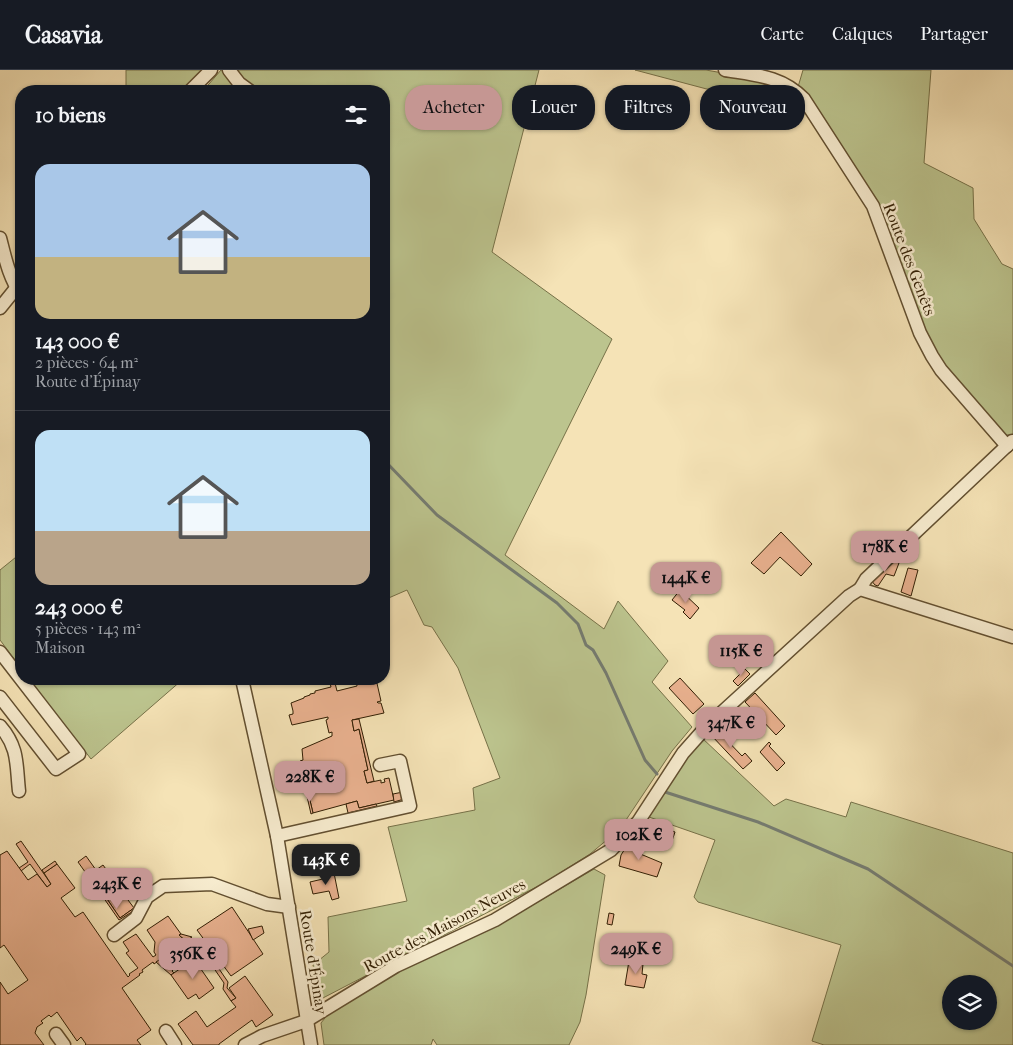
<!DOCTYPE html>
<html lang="fr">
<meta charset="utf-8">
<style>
:root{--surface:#171b24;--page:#20242c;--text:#f1f3f6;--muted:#9ea1a6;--line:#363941;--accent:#c59692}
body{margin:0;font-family:"IM FELL French Canon",serif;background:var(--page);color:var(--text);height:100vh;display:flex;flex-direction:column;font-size:19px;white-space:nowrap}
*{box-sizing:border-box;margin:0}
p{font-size:16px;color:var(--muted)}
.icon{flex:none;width:28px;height:28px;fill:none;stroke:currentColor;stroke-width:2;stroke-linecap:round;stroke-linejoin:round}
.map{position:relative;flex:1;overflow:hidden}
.drawer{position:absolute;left:15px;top:15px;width:375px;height:600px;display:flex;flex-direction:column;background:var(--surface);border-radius:20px;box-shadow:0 1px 4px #0004}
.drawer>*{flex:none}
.hud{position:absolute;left:405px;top:15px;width:475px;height:45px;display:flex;gap:10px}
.buttons{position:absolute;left:942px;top:905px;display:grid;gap:10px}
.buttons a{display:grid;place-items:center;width:55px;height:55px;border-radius:50%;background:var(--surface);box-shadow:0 1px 4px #0004;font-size:25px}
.price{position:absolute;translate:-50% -42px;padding:0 11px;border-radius:10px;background:var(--accent);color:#111;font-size:16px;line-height:32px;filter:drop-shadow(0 1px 2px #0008)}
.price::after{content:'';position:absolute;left:50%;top:30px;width:15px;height:11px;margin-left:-8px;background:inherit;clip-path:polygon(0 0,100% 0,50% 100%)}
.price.active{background:#222;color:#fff}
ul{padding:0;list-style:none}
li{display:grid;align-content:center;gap:10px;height:265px;padding:0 20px}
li+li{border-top:1px solid var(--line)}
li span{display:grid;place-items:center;height:155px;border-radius:15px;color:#555}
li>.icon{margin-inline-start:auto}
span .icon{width:90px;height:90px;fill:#fffc;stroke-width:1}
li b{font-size:21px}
h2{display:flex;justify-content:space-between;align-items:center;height:60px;padding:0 20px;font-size:21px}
.tag{padding:0 18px;border-radius:20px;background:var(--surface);box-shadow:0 1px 4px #0004;font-size:18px;line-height:45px}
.tag.active{background:var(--accent);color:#111}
header{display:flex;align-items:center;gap:30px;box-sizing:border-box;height:70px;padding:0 25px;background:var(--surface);border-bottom:1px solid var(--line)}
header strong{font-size:24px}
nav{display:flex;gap:28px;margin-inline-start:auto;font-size:18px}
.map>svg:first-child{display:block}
.green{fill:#bcc48e;stroke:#767148;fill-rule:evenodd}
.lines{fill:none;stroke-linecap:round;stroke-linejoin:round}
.stream{stroke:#757c71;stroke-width:3}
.building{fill:#e9b18f;stroke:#311e03}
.minor-casing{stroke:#624f30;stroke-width:15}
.minor{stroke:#f8edd0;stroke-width:12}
.labels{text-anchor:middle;stroke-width:5;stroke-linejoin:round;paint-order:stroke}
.street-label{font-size:16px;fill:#311e03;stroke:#f8edd0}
</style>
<header>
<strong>Casavia</strong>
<nav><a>Carte</a><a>Calques</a><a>Partager</a></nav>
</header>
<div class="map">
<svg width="1013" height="975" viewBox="0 0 1013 975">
<rect width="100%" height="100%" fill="#f5e3b6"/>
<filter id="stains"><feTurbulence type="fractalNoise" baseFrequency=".004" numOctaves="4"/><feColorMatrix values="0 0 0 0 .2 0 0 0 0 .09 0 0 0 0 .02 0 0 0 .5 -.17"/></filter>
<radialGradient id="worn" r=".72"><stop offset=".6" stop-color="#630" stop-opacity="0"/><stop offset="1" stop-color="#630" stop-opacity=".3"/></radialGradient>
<g class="green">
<path d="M 126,0 L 204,0 L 182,21 C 163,21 146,18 126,19 Z"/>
<path d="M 221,0 L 539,0 L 492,182 L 612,269 L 505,485 L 604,559 L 618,531 L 668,591 L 652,612 L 692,657 L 672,681 L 620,759 L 590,784 L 544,813 L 321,929 L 313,895 L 329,882 L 328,847 L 407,831 L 388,757 L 475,740 L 473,718 L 500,708 L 458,598 L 432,557 L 424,555 L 407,520 L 384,530 L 384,21 L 260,21 L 251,15 L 248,21 L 203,21 Z"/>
<path d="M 635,0 L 706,0 L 767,11 L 794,23 L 801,44 Z"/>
<path d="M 803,0 L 931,0 L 924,93 L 973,118 L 974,149 L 1002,194 L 1013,199 L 1013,365 L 1007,365 L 997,359 L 935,285 L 890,173 L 798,17 Z"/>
<path d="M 21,483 L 21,598 L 0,570 L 0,500 Z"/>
<path d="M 29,609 L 182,609 L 182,610 L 91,689 Z"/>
<path d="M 701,667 L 774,736 L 786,729 L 846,747 L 851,732 L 1013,783 L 1013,975 L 824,975 L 812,971 L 841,875 L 698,832 L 694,827 L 715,770 L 649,747 L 675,705 ZM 951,914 L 989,914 L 989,951 L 951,951 Z"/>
<path d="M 594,799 L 605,805 L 586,925 L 580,952 L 569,975 L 437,975 L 433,969 L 431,975 L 324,975 L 321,953 L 332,939 L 398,898 L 497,856 Z"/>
</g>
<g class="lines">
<g class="stream">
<path d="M 384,390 L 437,445 L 557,533 L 578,554 L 586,575 L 593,580 L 606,603 L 645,690 L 657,704"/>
<path d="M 665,722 L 758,752 L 868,799 L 1013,896"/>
</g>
</g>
<g class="building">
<path d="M 781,462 L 812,494 L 801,506 L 780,487 L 764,504 L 751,493 Z"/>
<path d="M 893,491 L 899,493 L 894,506 L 886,504 L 878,516 L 875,515 L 870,509 Z"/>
<path d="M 908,498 L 918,500 L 911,526 L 901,522 Z"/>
<path d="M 680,520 L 699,538 L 690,549 L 683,542 L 685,540 L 672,530 Z"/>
<path d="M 745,599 L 750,604 L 738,616 L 733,611 Z"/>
<path d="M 680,608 L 704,634 L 693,644 L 669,618 Z"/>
<path d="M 329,609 L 334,609 L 337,621 L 357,616 L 356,609 L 376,609 L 381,631 L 377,632 L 378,633 L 381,633 L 384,643 L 352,650 L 354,661 L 359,659 L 368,700 L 364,701 L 367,713 L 381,710 L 381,713 L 385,712 L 384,709 L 389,708 L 394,730 L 359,738 L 357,731 L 313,743 L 308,722 L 341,714 L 336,693 L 303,701 L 300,691 L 303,690 L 302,679 L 332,666 L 332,662 L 329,663 L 326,650 L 328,649 L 328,647 L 292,655 L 289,645 L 293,644 L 293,641 L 291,633 L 304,628 L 304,627 L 310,625 L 310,624 L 315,623 L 315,621 L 331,617 Z"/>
<path d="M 755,623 L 785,656 L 776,665 L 745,632 Z"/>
<path d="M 739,637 L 746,644 L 730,659 L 723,654 Z"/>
<path d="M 359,649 L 374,711 L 367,713 L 364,701 L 368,700 L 359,659 L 354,661 L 352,650 Z"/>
<path d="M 720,657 L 725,661 L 721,664 L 742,686 L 745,683 L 752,691 L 743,699 L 711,665 Z"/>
<path d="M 769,672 L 771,674 L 769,676 L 785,693 L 777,701 L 760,682 Z"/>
<path d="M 306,722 L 308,722 L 313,743 L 311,744 Z"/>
<path d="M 403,722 L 404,729 L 394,732 L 393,724 Z"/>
<path d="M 357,731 L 359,738 L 376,734 L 377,736 L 348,743 L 346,734 Z"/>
<path d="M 644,750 L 675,762 L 672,771 L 638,759 Z"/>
<path d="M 21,771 L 51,814 L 47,817 L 30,794 L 21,801 L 19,798 L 28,792 L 16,774 Z"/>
<path d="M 630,771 L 641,775 L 638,783 L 662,793 L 657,807 L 619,796 L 621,785 Z"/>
<path d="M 7,781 L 28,810 L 37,804 L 47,817 L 51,814 L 44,803 L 57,794 L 75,818 L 61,828 L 75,847 L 83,842 L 128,907 L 130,905 L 129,904 L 138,898 L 126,883 L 129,881 L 123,872 L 136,864 L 153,887 L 156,885 L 154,882 L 155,872 L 147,860 L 168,846 L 181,864 L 179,865 L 186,871 L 162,891 L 161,889 L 154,894 L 153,892 L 142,900 L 143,902 L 139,904 L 140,905 L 122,918 L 151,960 L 137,970 L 141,975 L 85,975 L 86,974 L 81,967 L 77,971 L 57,942 L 51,947 L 49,945 L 41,951 L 43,953 L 37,957 L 35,963 L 44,975 L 0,975 L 0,912 L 8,924 L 28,910 L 4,875 L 0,878 L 0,785 Z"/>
<path d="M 86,786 L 96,800 L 103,795 L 111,806 L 118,801 L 132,821 L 125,826 L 134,838 L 120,848 L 105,826 L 103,827 L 78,792 Z"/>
<path d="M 55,791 L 57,794 L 44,803 L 42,800 Z"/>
<path d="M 334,803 L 339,828 L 332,830 L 329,821 L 313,824 L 310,812 L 327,808 L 326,805 Z"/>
<path d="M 105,826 L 120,848 L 134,838 L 135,840 L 119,850 L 103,827 Z"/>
<path d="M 232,837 L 263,884 L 231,906 L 197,860 Z"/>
<path d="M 609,843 L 614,844 L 612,855 L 607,854 Z"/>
<path d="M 262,856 L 264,863 L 253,870 L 248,859 Z"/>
<path d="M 181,864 L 192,867 L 186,871 L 179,865 Z"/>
<path d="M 198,877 L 204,878 L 212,889 L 216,885 L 219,890 L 215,893 L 228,912 L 227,918 L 236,928 L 231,931 L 223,919 L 224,913 L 202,881 L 199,881 L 175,898 L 172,901 L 174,903 L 171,905 L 156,892 L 159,890 L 166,896 L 172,895 Z"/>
<path d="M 194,889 L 214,918 L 199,929 L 196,924 L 188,929 L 171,905 Z"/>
<path d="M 629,891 L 643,894 L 642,904 L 647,905 L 644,918 L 625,915 Z"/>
<path d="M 245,906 L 273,945 L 256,957 L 252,950 L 219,974 L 219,975 L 193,975 L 178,954 L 196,941 L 207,957 L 236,937 L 231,931 L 236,928 L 229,918 Z"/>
</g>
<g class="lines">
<defs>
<g id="minor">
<path d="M 229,0 L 239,13 L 250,21"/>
<path d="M 725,0 C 755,5 782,6 804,29 L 873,136 L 920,263 L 932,286 L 941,300 L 1007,376"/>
<path d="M 190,21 L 211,0"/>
<path d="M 0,168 C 5,187 9,208 21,224"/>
<path d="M 0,238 L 21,212"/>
<path d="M 860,519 L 866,509 L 1012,371"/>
<path d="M 0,582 L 79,684 L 56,699 L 0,627"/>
<path d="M 242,609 L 277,766 L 311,975"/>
<path d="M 0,656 C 19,678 16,694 19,721"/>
<path d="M 277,766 L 410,736 L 400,691 L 380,695"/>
<path d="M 114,865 L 136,848 L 147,827 L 163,816 L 212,814 L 267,834 L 289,837"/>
<path d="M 166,961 L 175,975"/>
<path d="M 56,964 L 64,975"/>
<path d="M 245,975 L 262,966 L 306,951 L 396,896 L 495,850 L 611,780 L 638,752 L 683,683 L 707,656 L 849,526 L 860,519 L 1013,567"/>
</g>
</defs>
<use href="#minor" class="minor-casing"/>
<use href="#minor" class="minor"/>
</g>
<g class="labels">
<g class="street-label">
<text transform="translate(910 189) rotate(69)" y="6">Route des Genêts</text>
<text transform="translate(444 855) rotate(-28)" y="6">Route des Maisons Neuves</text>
<text transform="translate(314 892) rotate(81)" y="6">Route d'Épinay</text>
</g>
</g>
<rect width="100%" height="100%" filter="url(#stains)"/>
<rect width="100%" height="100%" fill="url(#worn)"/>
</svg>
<div class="buttons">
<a><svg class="icon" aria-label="layers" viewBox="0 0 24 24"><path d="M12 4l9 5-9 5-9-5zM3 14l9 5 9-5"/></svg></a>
</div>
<b class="price" style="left:885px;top:503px">178K €</b>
<b class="price" style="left:686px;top:534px">144K €</b>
<b class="price" style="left:741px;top:607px">115K €</b>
<b class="price" style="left:731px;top:679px">347K €</b>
<b class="price" style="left:310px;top:733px">228K €</b>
<b class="price" style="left:639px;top:791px">102K €</b>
<b class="price active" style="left:326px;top:816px">143K €</b>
<b class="price" style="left:117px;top:840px">243K €</b>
<b class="price" style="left:636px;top:905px">249K €</b>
<b class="price" style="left:193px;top:910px">356K €</b>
<div class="hud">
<a class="tag active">Acheter</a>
<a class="tag">Louer</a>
<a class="tag">Filtres</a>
<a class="tag">Nouveau</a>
</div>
<section class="drawer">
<h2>10 biens<svg class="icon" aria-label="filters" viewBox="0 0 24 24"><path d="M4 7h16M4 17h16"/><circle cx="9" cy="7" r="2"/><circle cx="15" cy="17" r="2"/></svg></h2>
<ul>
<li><span style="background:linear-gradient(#a9c7e8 60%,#c2b280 0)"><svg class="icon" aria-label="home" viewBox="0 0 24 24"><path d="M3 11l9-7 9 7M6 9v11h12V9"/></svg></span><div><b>143 000 €</b><p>2 pièces · 64 m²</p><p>Route d'Épinay</p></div></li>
<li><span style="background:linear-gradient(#bfe0f5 65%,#b9a48a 0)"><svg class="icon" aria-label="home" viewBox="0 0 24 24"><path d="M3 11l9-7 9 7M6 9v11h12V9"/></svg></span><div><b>243 000 €</b><p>5 pièces · 143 m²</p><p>Maison</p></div></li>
</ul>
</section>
</div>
